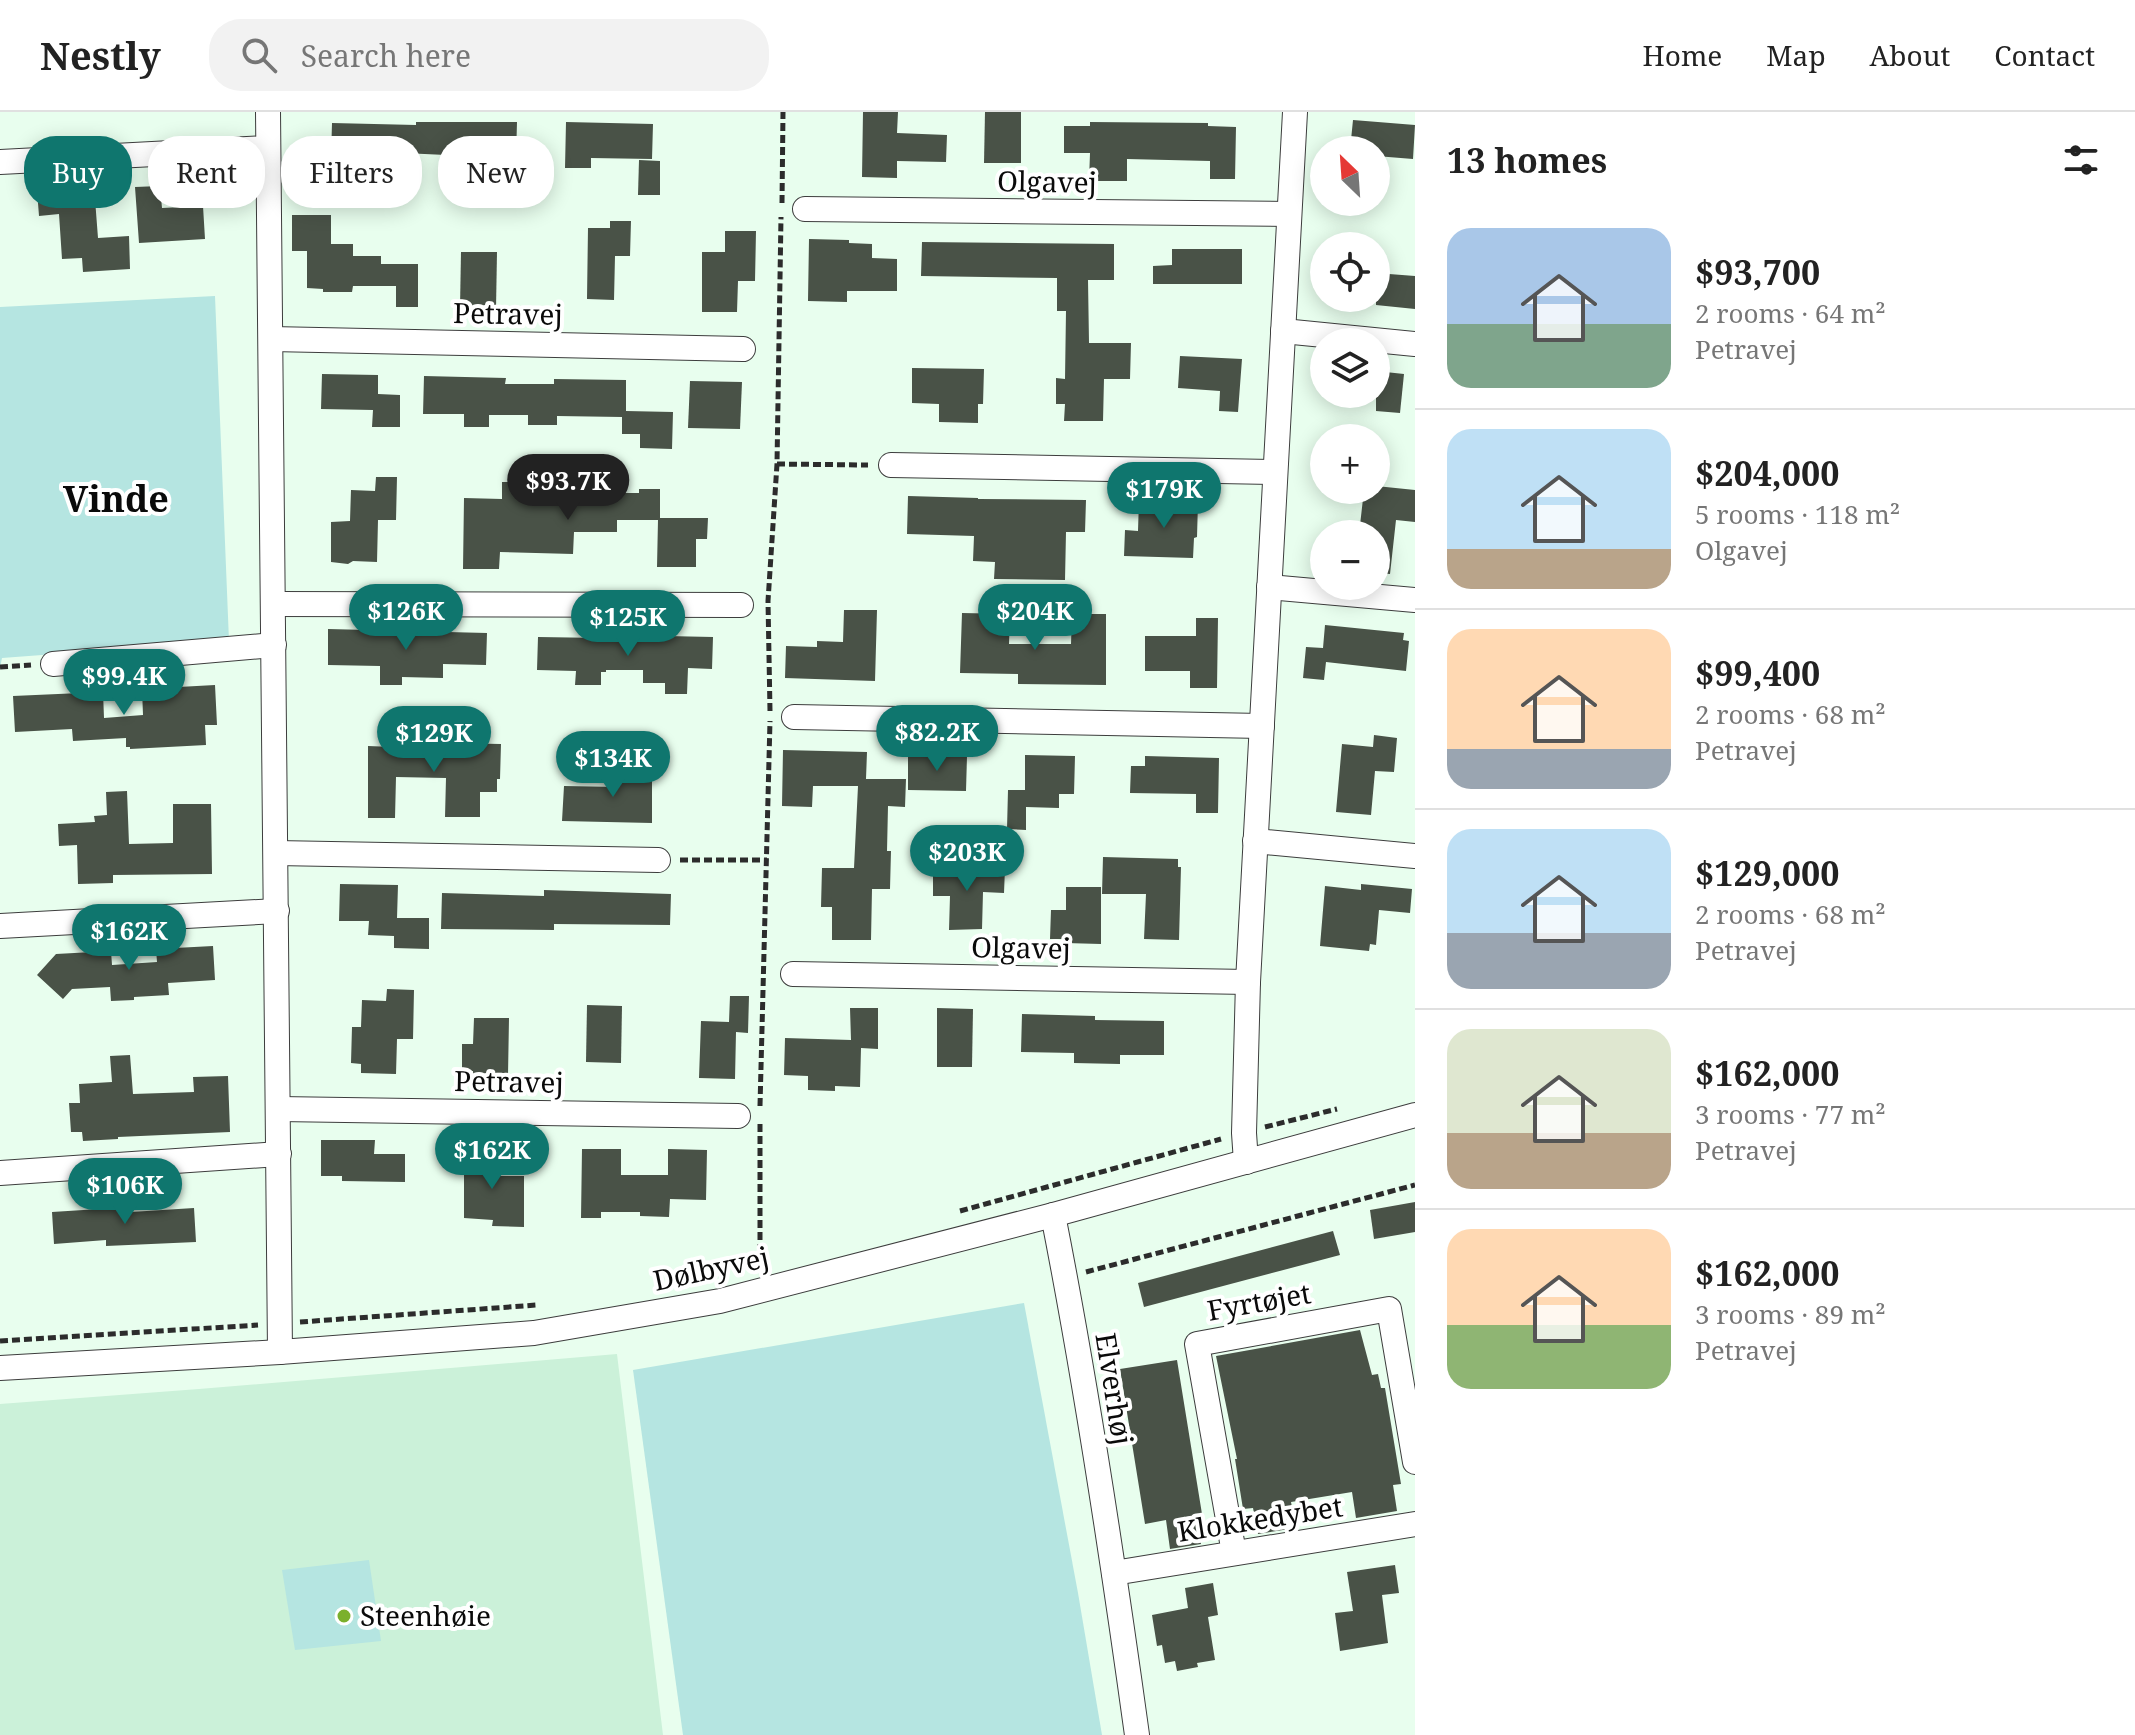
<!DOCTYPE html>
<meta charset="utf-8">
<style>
:root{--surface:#fff;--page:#f2f2f2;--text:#222;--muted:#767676;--line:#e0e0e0;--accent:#0f766e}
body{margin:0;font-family:"Noto Serif",serif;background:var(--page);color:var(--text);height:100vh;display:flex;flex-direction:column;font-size:30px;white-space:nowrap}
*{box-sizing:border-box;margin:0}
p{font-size:26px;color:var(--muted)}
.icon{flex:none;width:44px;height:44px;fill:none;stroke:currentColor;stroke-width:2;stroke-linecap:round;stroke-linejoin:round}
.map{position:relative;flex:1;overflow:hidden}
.details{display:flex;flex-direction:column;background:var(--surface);width:720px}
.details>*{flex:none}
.hud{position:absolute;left:24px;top:24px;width:760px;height:72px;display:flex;gap:16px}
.needle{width:52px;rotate:335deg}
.tools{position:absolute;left:1310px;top:24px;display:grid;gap:16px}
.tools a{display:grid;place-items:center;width:80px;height:80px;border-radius:50%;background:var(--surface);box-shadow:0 4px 20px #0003;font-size:40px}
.price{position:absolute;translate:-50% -68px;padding:0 18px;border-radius:28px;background:var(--accent);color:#fff;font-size:26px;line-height:52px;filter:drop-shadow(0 2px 4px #0008)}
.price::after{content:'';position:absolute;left:50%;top:48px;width:24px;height:18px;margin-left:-12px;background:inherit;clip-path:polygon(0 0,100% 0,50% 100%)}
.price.selected{background:#222;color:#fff}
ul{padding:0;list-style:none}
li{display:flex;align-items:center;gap:24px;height:200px;padding:0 32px}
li+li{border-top:2px solid var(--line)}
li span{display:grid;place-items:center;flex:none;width:224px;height:160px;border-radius:24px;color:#555}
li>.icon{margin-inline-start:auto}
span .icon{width:96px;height:96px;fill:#fffc;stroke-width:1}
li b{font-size:34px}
h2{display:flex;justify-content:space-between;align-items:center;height:96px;padding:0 32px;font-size:34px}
.pill{padding:0 28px;border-radius:32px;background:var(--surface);box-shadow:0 4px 20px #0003;font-size:28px;line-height:72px}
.pill.selected{background:var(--accent);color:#fff}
header{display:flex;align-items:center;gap:48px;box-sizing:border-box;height:112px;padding:0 40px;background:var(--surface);border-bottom:2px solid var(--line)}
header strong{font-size:38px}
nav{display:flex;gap:44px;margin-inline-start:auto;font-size:28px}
.search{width:560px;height:72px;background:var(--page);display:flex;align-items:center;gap:20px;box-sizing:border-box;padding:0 28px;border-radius:32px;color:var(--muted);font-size:30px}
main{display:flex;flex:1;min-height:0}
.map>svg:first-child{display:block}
.farmland{fill:#cbf1d9}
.green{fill:#b5e5e1}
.building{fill:#495247}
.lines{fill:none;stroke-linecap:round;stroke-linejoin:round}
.minor-casing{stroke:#3d3d3d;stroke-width:26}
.path{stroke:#2c2c2c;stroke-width:5;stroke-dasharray:8 4;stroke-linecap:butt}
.minor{stroke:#fff;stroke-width:24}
.poi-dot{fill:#7bb02c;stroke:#fff;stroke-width:3}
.labels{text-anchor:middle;stroke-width:8;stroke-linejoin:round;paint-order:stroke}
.street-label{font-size:28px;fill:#0a0a0a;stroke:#fff}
.poi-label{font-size:28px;fill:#0a0a0a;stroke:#fff;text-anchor:start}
.district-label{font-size:36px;font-weight:bold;fill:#0a0a0a;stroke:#fff}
</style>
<header>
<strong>Nestly</strong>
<div class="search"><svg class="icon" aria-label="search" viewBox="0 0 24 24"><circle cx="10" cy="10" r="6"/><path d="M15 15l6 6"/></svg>Search here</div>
<nav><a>Home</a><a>Map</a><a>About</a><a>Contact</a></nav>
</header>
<main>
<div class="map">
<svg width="1415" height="1623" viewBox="0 0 1415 1623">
<rect width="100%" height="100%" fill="#e8feee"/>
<path class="farmland" d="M 617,1242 L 663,1623 L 0,1623 L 0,1292 L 199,1277 Z"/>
<g class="green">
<path d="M 215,184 L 229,529 L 2,546 L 0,556 L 0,195 Z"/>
<path d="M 1024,1191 L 1078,1481 L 1102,1623 L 683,1623 L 633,1258 Z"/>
<path d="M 369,1448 L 381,1529 L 295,1538 L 282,1458 Z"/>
</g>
<g class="building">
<path d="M 863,0 L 898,0 L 897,21 L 947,23 L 946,50 L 897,49 L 897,66 L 862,65 Z"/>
<path d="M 985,0 L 1021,0 L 1021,51 L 984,51 Z"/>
<path d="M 1353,8 L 1415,13 L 1413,47 L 1376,44 L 1376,38 L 1350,38 Z"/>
<path d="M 416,10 L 517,10 L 516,46 L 512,46 L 512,59 L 489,59 L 489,45 L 403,41 L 403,47 L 399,48 L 398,67 L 372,67 L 372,47 L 331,46 L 332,11 L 416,13 Z"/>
<path d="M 566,10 L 653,12 L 652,47 L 591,46 L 591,56 L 565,56 Z"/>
<path d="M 1090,10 L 1208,11 L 1208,14 L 1236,15 L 1235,67 L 1210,67 L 1210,49 L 1127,47 L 1127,69 L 1089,69 L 1090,41 L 1064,41 L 1064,14 L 1090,14 Z"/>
<path d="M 639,48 L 660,49 L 660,83 L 638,83 Z"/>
<path d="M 94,74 L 98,126 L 129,124 L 130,157 L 83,160 L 82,146 L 62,147 L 59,102 L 39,104 L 37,78 Z"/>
<path d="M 160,74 L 162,96 L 203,94 L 205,127 L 139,131 L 135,75 Z"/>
<path d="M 292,103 L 331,103 L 331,132 L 353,132 L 353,144 L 381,144 L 381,152 L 418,152 L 418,195 L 396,195 L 396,174 L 353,174 L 352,180 L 323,180 L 323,177 L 307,176 L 307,139 L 292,139 Z"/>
<path d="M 610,109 L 631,109 L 630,144 L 615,144 L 614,188 L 587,187 L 588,116 L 610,116 Z"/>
<path d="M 725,119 L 756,119 L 755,169 L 738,169 L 737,200 L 702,200 L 702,140 L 725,140 Z"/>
<path d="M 809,127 L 849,128 L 849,131 L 872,132 L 872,146 L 897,147 L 897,179 L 847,179 L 847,190 L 808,189 Z"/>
<path d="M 922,130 L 1114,132 L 1114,168 L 1088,168 L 1089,231 L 1131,231 L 1130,267 L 1104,267 L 1103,309 L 1064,309 L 1065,292 L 1056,292 L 1056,266 L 1065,267 L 1066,199 L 1057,199 L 1057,166 L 921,164 Z"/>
<path d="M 1172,137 L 1242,137 L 1242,172 L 1153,172 L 1153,154 L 1172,153 Z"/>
<path d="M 461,140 L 497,140 L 496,197 L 460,196 Z"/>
<path d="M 1376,161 L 1415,164 L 1415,197 L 1376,193 Z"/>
<path d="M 1180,244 L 1242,247 L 1238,300 L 1219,299 L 1220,279 L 1178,276 Z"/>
<path d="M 912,256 L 984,257 L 983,292 L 978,292 L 978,311 L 939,310 L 939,292 L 912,291 Z"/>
<path d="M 1376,259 L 1404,262 L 1400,301 L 1376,299 Z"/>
<path d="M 322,262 L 378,263 L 378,282 L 400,283 L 400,315 L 372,315 L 373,298 L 321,297 Z"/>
<path d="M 424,264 L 506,266 L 505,272 L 554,272 L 554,267 L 626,268 L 626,299 L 673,300 L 672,337 L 640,336 L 640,322 L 622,322 L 622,305 L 557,304 L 557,313 L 528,313 L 528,303 L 489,303 L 489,315 L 464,315 L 464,302 L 423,302 Z"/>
<path d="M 690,269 L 742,270 L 740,317 L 688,316 Z"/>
<path d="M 376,365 L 397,365 L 396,408 L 378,408 L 377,450 L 353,449 L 348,452 L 331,450 L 331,410 L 350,409 L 351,378 L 375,379 Z"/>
<path d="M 502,370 L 596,371 L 596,381 L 639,381 L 639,377 L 660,377 L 660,406 L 708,406 L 707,427 L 696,427 L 696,455 L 657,455 L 658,408 L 617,408 L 617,420 L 574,420 L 573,442 L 500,440 L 499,457 L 463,457 L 464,386 L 502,387 Z"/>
<path d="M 1376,374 L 1415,378 L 1415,410 L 1396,408 L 1390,462 L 1376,461 L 1376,422 L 1359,422 L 1364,378 L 1376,378 Z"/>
<path d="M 908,384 L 978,386 L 978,387 L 1086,388 L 1085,420 L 1066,420 L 1065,468 L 994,467 L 995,450 L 973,449 L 974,424 L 907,422 Z"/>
<path d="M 1139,388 L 1198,390 L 1197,425 L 1194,426 L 1193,446 L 1124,444 L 1125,418 L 1138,419 Z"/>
<path d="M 844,498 L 877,498 L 875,569 L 785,566 L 786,534 L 817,535 L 817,529 L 843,530 Z"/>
<path d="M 962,501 L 1010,502 L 1009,532 L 1071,532 L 1072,502 L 1106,502 L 1106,573 L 1018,572 L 1018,562 L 960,561 Z"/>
<path d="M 1196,506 L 1218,506 L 1217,576 L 1190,576 L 1190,559 L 1145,559 L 1145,524 L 1196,524 Z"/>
<path d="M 1325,513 L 1404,521 L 1403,528 L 1409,529 L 1406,559 L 1326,550 L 1324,568 L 1303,566 L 1306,535 L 1323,536 Z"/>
<path d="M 328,517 L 487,521 L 486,553 L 443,552 L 443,566 L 402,565 L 402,573 L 380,573 L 380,554 L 328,553 Z"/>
<path d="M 666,524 L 713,525 L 712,557 L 688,556 L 687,582 L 665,582 L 665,571 L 643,571 L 643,558 L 606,558 L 606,560 L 601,560 L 601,573 L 575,573 L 576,559 L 537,558 L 538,525 L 666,527 Z"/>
<path d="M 215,573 L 217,613 L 205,613 L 206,633 L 130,637 L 130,635 L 126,635 L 126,626 L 73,629 L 72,617 L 15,620 L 13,584 L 103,580 L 104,606 L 143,603 L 142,577 Z"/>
<path d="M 1374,623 L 1397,626 L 1394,660 L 1375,659 L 1371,703 L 1336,700 L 1342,632 L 1373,635 Z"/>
<path d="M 393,630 L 501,632 L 500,667 L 497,667 L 497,680 L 480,680 L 480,705 L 445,705 L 446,666 L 396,665 L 395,706 L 368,706 L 368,634 L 393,635 Z"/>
<path d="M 783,638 L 867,640 L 866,667 L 906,667 L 905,695 L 888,694 L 887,739 L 891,739 L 890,777 L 872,777 L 871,828 L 832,828 L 832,795 L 821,795 L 822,756 L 854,756 L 858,674 L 813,674 L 812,695 L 782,694 Z"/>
<path d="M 908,643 L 967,644 L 966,679 L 908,678 Z"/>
<path d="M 1025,643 L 1075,644 L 1074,682 L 1059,682 L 1059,696 L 1026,695 L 1026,718 L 1007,717 L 1008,678 L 1025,678 Z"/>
<path d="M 1145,644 L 1219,646 L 1218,701 L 1196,701 L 1196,682 L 1130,681 L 1131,654 L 1145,654 Z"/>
<path d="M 617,654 L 652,654 L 652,711 L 562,709 L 564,674 L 617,675 Z"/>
<path d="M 127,679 L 129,732 L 173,731 L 173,692 L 211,692 L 212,762 L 113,763 L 113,771 L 78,772 L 77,733 L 59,734 L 58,712 L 95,710 L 94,704 L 107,703 L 106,680 Z"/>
<path d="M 1103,745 L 1178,747 L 1178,755 L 1181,755 L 1179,828 L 1144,827 L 1146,782 L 1102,782 Z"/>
<path d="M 933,756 L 1005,756 L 1004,781 L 983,780 L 982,817 L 949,818 L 950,784 L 933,784 Z"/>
<path d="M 340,772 L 398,773 L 397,806 L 429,806 L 429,837 L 394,836 L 394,824 L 368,823 L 369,809 L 339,809 Z"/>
<path d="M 1361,772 L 1412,777 L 1410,801 L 1379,798 L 1376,833 L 1370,832 L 1369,839 L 1320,834 L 1325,774 L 1361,778 Z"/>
<path d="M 1066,775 L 1101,775 L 1101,832 L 1065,831 L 1065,827 L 1050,827 L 1051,798 L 1066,798 Z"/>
<path d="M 544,778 L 671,782 L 670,813 L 554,812 L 554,818 L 441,817 L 442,781 L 544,784 Z"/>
<path d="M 213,834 L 215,868 L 168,871 L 169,883 L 134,885 L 134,888 L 111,889 L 110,875 L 72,877 L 63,887 L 37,863 L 56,842 L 111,839 L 112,853 L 157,850 L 156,837 Z"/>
<path d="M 387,877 L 414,878 L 413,927 L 397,927 L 396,962 L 361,961 L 361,952 L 351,951 L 352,915 L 361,915 L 362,888 L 386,889 Z"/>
<path d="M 730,884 L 749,884 L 748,921 L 736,920 L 735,967 L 699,966 L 701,909 L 729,910 Z"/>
<path d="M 587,893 L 622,894 L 621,951 L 586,950 Z"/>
<path d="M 850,896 L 878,896 L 878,937 L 861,936 L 860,975 L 835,974 L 835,979 L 808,978 L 808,964 L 784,963 L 785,926 L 851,928 Z"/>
<path d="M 937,896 L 973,897 L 972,955 L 937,955 Z"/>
<path d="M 1022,902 L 1095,904 L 1095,908 L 1164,909 L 1164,943 L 1120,943 L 1120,952 L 1074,951 L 1074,941 L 1021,940 Z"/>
<path d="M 474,906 L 509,906 L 508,963 L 473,963 L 473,959 L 462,959 L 462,932 L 473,932 Z"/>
<path d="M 130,943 L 133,982 L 194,980 L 193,965 L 228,964 L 230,1020 L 118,1025 L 118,1027 L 83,1029 L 82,1020 L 71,1020 L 69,991 L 80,991 L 79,972 L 112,970 L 110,944 Z"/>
<path d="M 321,1028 L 375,1028 L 374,1042 L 405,1042 L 405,1070 L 342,1069 L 342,1064 L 321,1064 Z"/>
<path d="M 582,1037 L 621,1037 L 621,1063 L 668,1063 L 668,1037 L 707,1038 L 706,1088 L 670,1087 L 669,1105 L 640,1104 L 640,1100 L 601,1100 L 601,1106 L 581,1106 Z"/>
<path d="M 464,1039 L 500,1039 L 500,1064 L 524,1064 L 524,1115 L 492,1114 L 493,1108 L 464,1106 Z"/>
<path d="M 1415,1090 L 1415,1120 L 1374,1127 L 1370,1098 Z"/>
<path d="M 131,1095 L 131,1100 L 194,1096 L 196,1130 L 106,1134 L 106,1128 L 54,1132 L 52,1100 Z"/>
<path d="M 1333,1119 L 1340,1143 L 1144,1195 L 1138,1171 Z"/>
<path d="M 1360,1218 L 1372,1263 L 1378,1262 L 1381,1276 L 1385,1276 L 1401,1372 L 1393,1373 L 1397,1399 L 1356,1406 L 1352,1380 L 1291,1390 L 1296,1416 L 1258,1422 L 1253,1396 L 1243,1397 L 1235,1347 L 1237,1347 L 1216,1244 Z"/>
<path d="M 1177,1248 L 1202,1402 L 1197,1403 L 1201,1432 L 1170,1437 L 1166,1408 L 1145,1412 L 1120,1257 Z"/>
<path d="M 1395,1453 L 1399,1481 L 1382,1483 L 1388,1531 L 1340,1539 L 1335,1501 L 1353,1499 L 1347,1460 Z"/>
<path d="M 1213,1471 L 1218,1503 L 1208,1505 L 1215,1548 L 1197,1551 L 1198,1555 L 1177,1559 L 1175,1549 L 1165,1551 L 1162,1533 L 1157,1534 L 1152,1503 L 1188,1496 L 1185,1476 Z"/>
</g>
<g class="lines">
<defs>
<g id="minor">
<path d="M 268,0 L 280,1240"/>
<path d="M 0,50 L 268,36"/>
<path d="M 805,97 L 1289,102"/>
<path d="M 1283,219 L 1415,232"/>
<path d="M 271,227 L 743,237"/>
<path d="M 891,353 L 1275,360"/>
<path d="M 1269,475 L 1415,488"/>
<path d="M 273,492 L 741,493"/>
<path d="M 53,552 L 274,533"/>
<path d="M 794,605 L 1262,614"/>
<path d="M 1255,729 L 1415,744"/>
<path d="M 276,741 L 658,748"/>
<path d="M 0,814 L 277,799"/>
<path d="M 793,862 L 1248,870"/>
<path d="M 279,997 L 738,1004"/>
<path d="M 1246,1050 L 1244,1021 L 1248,870 L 1295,0"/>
<path d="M 0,1061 L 279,1042"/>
<path d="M 1053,1103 C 1087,1275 1113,1449 1137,1623"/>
<path d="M 0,1256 L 280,1240 L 534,1221 L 720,1189 L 1053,1103 L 1415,1003"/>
<path d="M 1234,1441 L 1197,1232 L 1389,1197 L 1415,1350"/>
<path d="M 1114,1461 L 1415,1412"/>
</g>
</defs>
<use href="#minor" class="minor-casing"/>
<g class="path">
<path d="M 782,91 L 783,0"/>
<path d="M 777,352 L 868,353"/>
<path d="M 0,555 L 31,553"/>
<path d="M 770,599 L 768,489 L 777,352 L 781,105"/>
<path d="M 680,748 L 767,748"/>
<path d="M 760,994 L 770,609"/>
<path d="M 760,1012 L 760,1154"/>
<path d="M 1265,1015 L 1337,997"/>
<path d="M 960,1099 L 1221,1027"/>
<path d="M 1086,1160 L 1415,1073"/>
<path d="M 300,1210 L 537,1193"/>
<path d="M 0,1229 L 258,1213"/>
</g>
<use href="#minor" class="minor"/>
</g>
<circle class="poi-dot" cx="344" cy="1504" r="8"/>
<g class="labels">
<g class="street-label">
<text transform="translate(1047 70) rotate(1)" y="10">Olgavej</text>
<text transform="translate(508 202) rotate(1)" y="10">Petravej</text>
<text transform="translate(1021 836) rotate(1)" y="10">Olgavej</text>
<text transform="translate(509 970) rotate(1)" y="10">Petravej</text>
<text transform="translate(711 1157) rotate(-12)" y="10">Dølbyvej</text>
<text transform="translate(1259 1190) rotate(-10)" y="10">Fyrtøjet</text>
<text transform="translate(1114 1277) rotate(81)" y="10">Elverhøj</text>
<text transform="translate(1260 1407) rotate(-9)" y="10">Klokkedybet</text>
</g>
<g class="poi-label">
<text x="360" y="1514">Steenhøie</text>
</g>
<g class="district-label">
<text x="116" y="400">Vinde</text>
</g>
</g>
</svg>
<div class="tools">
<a><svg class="needle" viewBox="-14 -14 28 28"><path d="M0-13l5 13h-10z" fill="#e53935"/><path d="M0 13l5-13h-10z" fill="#767676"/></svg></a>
<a><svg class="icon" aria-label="locate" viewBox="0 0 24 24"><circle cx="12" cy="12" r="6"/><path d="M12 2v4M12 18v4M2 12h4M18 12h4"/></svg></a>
<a><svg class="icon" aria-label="layers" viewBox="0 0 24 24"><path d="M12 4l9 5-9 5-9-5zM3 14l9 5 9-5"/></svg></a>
<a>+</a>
<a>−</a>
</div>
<b class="price selected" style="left:568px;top:410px">$93.7K</b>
<b class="price" style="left:1164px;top:418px">$179K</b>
<b class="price" style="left:406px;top:540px">$126K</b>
<b class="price" style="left:1035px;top:540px">$204K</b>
<b class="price" style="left:628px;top:546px">$125K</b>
<b class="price" style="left:124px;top:605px">$99.4K</b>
<b class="price" style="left:937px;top:661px">$82.2K</b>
<b class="price" style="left:434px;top:662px">$129K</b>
<b class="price" style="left:613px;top:687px">$134K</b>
<b class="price" style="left:967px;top:781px">$203K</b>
<b class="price" style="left:129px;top:860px">$162K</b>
<b class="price" style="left:492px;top:1079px">$162K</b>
<b class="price" style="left:125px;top:1114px">$106K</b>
<div class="hud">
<a class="pill selected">Buy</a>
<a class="pill">Rent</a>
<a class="pill">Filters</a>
<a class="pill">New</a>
</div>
</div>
<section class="details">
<h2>13 homes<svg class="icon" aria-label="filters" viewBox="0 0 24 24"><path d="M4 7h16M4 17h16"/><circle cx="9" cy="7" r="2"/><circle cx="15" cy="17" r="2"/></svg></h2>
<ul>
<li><span style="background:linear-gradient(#a9c7e8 60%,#7fa58c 0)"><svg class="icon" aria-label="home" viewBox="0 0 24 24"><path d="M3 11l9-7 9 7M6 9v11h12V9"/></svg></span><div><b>$93,700</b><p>2 rooms · 64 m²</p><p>Petravej</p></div></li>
<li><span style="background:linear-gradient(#bfe0f5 75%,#b9a48a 0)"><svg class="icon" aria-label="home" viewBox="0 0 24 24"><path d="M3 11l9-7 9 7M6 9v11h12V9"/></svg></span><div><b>$204,000</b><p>5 rooms · 118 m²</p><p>Olgavej</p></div></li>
<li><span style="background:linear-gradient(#ffd9b3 75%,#9aa5b1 0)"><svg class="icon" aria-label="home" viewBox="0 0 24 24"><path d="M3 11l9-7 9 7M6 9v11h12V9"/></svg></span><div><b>$99,400</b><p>2 rooms · 68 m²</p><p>Petravej</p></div></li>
<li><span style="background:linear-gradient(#bfe0f5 65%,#9aa5b1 0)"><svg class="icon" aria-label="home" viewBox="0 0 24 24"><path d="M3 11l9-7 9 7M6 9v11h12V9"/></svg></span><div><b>$129,000</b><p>2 rooms · 68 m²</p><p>Petravej</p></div></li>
<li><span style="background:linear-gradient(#dfe7d0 65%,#b9a48a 0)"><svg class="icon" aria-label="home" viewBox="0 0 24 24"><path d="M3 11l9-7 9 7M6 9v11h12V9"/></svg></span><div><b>$162,000</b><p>3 rooms · 77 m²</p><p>Petravej</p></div></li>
<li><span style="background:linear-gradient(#ffd9b3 60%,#8fb573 0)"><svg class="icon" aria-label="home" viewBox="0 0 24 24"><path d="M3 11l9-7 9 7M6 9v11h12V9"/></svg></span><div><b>$162,000</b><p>3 rooms · 89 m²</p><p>Petravej</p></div></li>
</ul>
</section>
</main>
